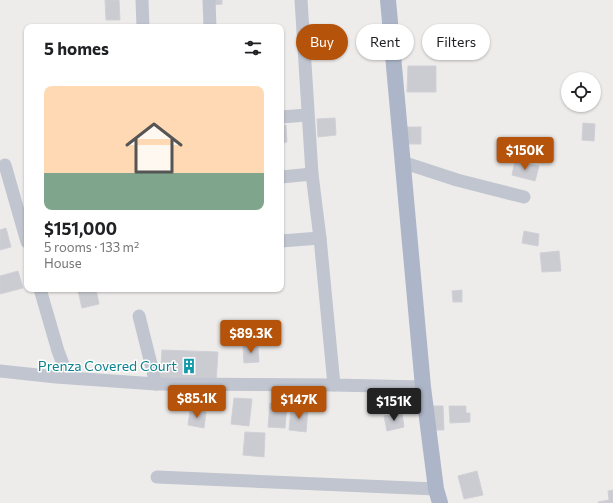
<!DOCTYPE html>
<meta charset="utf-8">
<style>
:root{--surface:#fff;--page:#f2f2f2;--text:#202124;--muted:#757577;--line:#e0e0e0;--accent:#b45309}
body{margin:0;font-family:Commissioner,sans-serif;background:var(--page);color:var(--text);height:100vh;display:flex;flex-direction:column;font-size:15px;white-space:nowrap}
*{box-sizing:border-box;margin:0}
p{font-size:13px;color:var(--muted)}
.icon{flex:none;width:22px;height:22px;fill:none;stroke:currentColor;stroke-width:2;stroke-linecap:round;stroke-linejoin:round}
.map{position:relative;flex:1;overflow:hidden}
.details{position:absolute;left:24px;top:24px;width:260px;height:268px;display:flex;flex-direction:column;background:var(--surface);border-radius:8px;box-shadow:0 1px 3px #0004}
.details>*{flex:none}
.guide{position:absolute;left:296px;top:24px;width:257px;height:36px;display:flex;gap:8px}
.buttons{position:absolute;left:561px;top:72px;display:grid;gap:8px}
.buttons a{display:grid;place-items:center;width:40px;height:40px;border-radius:50%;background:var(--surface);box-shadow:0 1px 3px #0004;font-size:20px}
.price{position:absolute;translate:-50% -34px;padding:0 9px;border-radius:4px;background:var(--accent);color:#fff;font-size:13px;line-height:26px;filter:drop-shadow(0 1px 2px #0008)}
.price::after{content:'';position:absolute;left:50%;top:24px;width:12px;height:9px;margin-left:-6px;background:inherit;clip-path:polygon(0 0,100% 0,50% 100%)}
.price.active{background:#222;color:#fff}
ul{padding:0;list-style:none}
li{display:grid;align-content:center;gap:8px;height:212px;padding:0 20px}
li+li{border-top:1px solid var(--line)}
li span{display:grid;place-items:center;height:124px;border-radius:8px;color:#555}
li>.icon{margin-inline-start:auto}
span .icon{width:72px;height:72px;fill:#fffc;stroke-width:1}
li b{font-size:17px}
h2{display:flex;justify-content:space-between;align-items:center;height:48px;padding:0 20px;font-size:17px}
.chip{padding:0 14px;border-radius:18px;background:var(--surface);box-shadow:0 1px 3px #0004;font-size:14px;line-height:36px}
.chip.active{background:var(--accent);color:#fff}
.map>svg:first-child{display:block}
.building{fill:#cbccd2;stroke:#d0d0d6}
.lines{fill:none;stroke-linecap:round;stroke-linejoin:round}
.minor{stroke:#c0c5cf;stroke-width:13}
.major{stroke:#adb6c8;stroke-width:16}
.labels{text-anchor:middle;stroke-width:3;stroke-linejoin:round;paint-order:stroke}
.culture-label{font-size:14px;fill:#0d838f;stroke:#fff;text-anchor:end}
</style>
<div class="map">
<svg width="613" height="503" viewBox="0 0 613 503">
<rect width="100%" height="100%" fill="#eeeceb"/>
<g class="building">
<path d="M 105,0 L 119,0 L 120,20 L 106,20 Z"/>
<path d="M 211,0 L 222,0 L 222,4 L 212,5 Z"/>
<path d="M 408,66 L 436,66 L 436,92 L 407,92 Z"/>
<path d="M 335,118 L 336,135 L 318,137 L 317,119 Z"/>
<path d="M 583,123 L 595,124 L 594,141 L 582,140 Z"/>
<path d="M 286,125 L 287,142 L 281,143 L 281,126 Z"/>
<rect x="407" y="127" width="14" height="17"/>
<path d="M 515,161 L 539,166 L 535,181 L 512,175 Z"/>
<path d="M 6,228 L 11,247 L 0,250 L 0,230 Z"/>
<path d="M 524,231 L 539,234 L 538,246 L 522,243 Z"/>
<path d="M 559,251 L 561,271 L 542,272 L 540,253 Z"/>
<path d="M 18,271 L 23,288 L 0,294 L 0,276 Z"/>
<path d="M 87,289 L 96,289 L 99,304 L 82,308 L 78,291 Z"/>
<path d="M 462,290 L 462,302 L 453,302 L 452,291 Z"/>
<path d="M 243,346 L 258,346 L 259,362 L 244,363 Z"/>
<path d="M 162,350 L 218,352 L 216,383 L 160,381 Z"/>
<path d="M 234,398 L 252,399 L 249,426 L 231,424 Z"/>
<path d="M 403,398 L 404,410 L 382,413 L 381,401 Z"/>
<path d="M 270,403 L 287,404 L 285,428 L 268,427 Z"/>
<path d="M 432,406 L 443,406 L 444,430 L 433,430 Z"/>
<path d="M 449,406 L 466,406 L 466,413 L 470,413 L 470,422 L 450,423 Z"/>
<path d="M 291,408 L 308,409 L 306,432 L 289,430 Z"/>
<path d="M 190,410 L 206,412 L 204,428 L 188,425 Z"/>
<path d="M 402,413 L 404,427 L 387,431 L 384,416 Z"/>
<path d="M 245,432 L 265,433 L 264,457 L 243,455 Z"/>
<path d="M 477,471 L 483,495 L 464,499 L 458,476 Z"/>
<path d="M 613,490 L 613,503 L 598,503 L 598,502 L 609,500 L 608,491 Z"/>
</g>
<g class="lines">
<g class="minor">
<path d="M 142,0 L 143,27"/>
<path d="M 209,0 L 210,27"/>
<path d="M 301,0 L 312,174 L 320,238 L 334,385 L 423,387"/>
<path d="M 281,117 L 307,115"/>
<path d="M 402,162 L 457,180 L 524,197"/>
<path d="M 5,165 L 27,242"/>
<path d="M 281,177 L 312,174"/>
<path d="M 281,241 L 320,238"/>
<path d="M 40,289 L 58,351 L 68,377"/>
<path d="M 139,316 L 156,384"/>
<path d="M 0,371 L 56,377 L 156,384 L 334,385"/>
<path d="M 157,477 L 436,489"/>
</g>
<path class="major" d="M 388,0 L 423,387 L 436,489 L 440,503"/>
</g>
<defs>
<symbol id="building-bare" viewBox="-9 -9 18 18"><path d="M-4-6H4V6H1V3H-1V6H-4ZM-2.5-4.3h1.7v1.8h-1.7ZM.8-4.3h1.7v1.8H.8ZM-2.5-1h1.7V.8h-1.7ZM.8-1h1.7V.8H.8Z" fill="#0f9aa8" stroke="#fff" stroke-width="2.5" paint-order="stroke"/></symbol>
</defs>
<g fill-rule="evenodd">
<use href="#building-bare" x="178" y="355" width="22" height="22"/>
</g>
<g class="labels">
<g class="culture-label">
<text x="177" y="371">Prenza Covered Court</text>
</g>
</g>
</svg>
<div class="buttons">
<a><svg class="icon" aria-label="locate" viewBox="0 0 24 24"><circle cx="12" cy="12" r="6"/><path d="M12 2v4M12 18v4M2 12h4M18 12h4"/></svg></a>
</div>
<b class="price" style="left:525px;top:171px">$150K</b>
<b class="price" style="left:251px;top:354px">$89.3K</b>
<b class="price" style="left:197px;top:419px">$85.1K</b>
<b class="price" style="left:299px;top:420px">$147K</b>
<b class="price active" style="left:394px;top:422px">$151K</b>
<div class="guide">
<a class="chip active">Buy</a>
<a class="chip">Rent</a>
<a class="chip">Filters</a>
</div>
<section class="details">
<h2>5 homes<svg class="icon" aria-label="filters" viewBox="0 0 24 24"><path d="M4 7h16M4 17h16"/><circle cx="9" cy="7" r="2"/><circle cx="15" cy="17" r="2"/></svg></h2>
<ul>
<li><span style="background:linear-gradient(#ffd9b3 70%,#7fa58c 0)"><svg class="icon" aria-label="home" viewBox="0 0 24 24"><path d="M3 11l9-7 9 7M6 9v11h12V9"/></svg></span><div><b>$151,000</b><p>5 rooms · 133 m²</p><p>House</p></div></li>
</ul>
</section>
</div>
